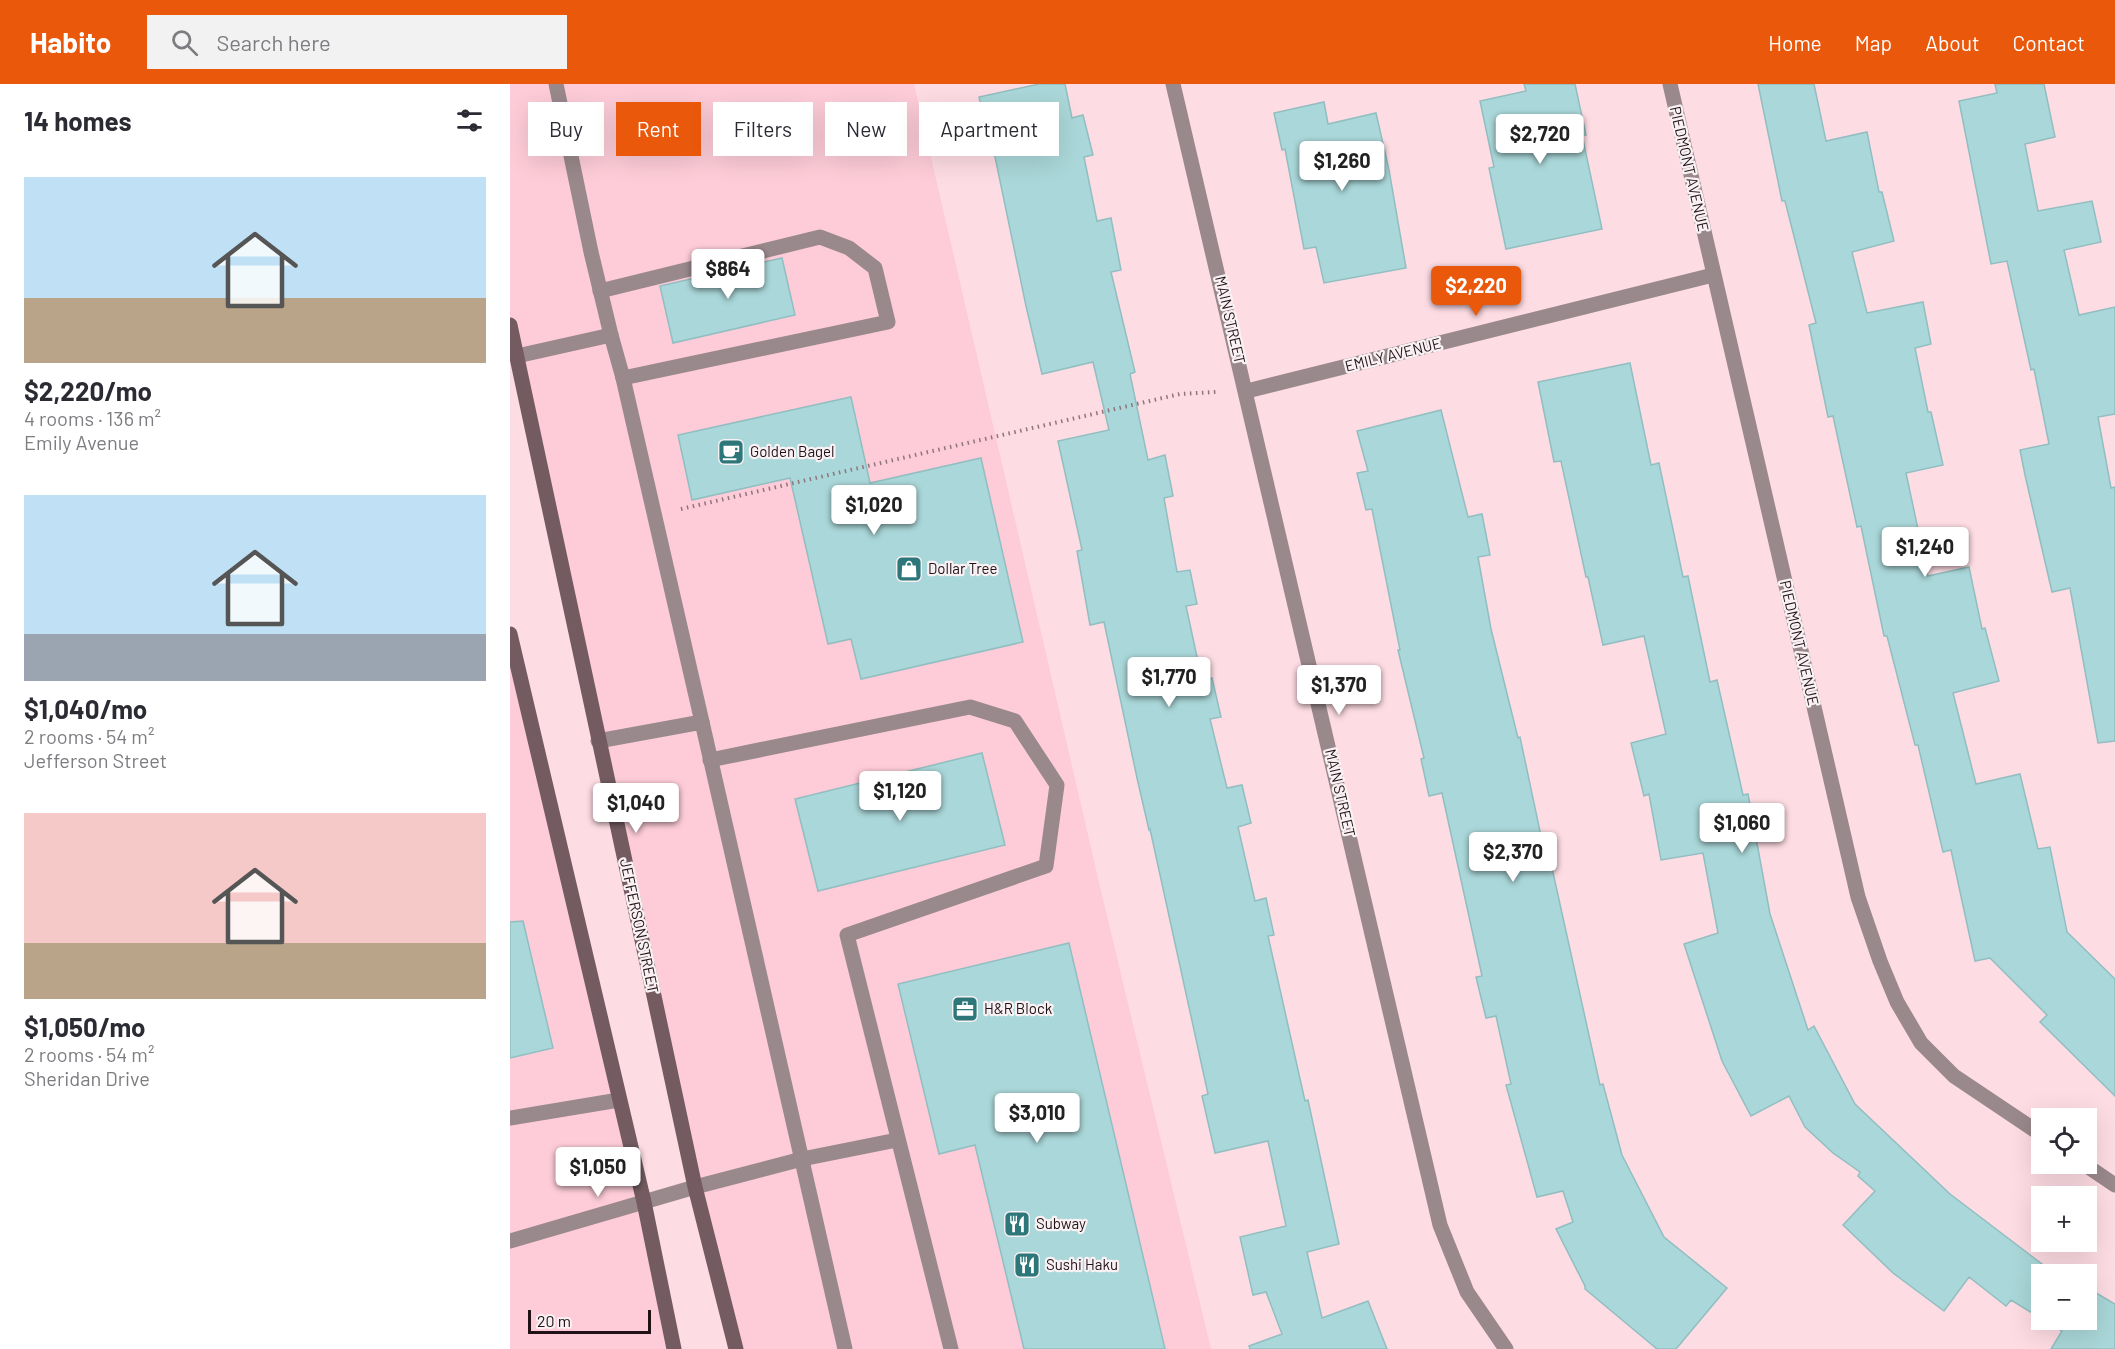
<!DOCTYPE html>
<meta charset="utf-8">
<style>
:root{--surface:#fff;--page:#f2f2f3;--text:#2b2b33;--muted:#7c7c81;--accent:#ea580c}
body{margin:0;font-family:Barlow,sans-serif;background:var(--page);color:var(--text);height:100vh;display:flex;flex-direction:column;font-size:22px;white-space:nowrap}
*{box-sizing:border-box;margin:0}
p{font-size:20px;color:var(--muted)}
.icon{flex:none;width:33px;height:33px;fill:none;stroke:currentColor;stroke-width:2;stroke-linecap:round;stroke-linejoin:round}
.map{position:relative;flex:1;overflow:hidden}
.sheet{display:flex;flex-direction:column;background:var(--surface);width:510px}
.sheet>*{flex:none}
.banner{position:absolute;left:18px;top:18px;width:570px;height:54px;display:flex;gap:12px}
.tools{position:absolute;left:1521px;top:1024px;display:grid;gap:12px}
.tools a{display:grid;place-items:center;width:66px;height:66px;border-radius:0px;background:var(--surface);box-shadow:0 6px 24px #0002;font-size:30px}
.scale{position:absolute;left:18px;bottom:15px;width:123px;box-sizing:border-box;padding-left:6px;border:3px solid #201216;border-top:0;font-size:16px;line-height:21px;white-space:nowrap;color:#201216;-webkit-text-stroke:4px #f9f1f3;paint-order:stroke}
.price{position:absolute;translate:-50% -51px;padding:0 14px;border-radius:6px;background:#fff;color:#222;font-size:20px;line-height:39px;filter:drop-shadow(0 2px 3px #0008)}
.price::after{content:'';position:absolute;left:50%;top:36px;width:18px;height:14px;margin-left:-9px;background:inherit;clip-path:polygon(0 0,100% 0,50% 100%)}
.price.on{background:var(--accent);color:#fff}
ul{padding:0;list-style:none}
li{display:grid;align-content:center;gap:12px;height:318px;padding:0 24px}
li span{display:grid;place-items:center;height:186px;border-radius:0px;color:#555}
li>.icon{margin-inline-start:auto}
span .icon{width:108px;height:108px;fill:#fffc;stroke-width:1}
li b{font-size:26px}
h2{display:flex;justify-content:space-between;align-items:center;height:72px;padding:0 24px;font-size:26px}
.pill{padding:0 21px;border-radius:0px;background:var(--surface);box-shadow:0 6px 24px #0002;font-size:21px;line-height:54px}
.pill.on{background:var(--accent);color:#fff}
header{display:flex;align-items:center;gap:36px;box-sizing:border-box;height:84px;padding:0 30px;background:var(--accent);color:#fff}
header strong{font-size:28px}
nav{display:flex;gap:33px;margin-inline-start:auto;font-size:21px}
.search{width:420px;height:54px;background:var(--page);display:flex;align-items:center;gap:15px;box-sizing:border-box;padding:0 21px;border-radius:0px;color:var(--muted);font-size:22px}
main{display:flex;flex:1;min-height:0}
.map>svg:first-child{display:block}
.built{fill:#fdccd8}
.building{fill:#aad7d9;stroke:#91bec0;stroke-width:1.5}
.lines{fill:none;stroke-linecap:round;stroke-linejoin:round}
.path{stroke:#8e767c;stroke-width:4;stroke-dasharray:1.5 4.5;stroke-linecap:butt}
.lane{stroke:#99888c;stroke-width:15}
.street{stroke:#99888c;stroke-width:15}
.secondary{stroke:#735b61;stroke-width:15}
.labels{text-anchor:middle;stroke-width:4.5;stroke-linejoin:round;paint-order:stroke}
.street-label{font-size:15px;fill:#201216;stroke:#f9f1f3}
.poi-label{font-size:15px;fill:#201216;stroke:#f9f1f3;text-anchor:start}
</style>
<header>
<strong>Habito</strong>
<div class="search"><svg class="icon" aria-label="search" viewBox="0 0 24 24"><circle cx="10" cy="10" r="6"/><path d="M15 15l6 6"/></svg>Search here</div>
<nav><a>Home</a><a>Map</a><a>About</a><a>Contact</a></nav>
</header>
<main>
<section class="sheet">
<h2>14 homes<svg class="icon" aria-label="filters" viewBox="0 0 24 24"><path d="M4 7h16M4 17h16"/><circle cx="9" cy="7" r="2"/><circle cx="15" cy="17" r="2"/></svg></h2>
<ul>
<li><span style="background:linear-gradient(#bfe0f5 65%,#b9a48a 0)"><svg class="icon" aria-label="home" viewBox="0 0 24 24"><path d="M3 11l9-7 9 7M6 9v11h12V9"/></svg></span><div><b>$2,220/mo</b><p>4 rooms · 136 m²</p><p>Emily Avenue</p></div></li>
<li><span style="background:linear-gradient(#bfe0f5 75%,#9aa5b1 0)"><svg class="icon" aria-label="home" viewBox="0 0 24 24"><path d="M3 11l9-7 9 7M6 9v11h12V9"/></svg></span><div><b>$1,040/mo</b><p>2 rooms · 54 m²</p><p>Jefferson Street</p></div></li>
<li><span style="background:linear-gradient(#f6c9c9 70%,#b9a48a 0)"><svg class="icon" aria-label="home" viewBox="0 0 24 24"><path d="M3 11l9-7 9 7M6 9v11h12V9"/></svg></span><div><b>$1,050/mo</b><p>2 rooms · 54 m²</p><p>Sheridan Drive</p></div></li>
</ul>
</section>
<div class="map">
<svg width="1605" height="1265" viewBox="0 0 1605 1265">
<rect width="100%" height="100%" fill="#fedce4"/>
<g class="built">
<path d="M 0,0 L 404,0 L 591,807 L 701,1265 L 226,1265 L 0,242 Z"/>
<path d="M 0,550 L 164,1265 L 0,1265 Z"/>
</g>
<g class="building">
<path d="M 529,0 L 555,0 L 562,34 L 573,31 L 583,71 L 574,73 L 587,137 L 601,134 L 611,186 L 601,188 L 625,288 L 620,290 L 638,376 L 655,371 L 663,412 L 654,414 L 667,488 L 680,486 L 687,520 L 676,522 L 692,596 L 702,594 L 711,633 L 700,635 L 717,704 L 732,701 L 741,739 L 728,743 L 745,817 L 756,814 L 764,851 L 758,852 L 795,1017 L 798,1016 L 829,1160 L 797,1168 L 812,1234 L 858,1217 L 877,1265 L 740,1265 L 739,1262 L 772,1250 L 756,1208 L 743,1211 L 730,1153 L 776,1142 L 758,1057 L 705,1069 L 692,1012 L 698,1010 L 640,745 L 639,746 L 627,694 L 594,538 L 580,541 L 567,467 L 572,466 L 548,357 L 599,346 L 583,278 L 532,290 L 516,222 L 484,68 L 481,69 L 469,13 Z"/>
<path d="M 1014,0 L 1065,0 L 1076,51 L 1072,51 L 1092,145 L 996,165 L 979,84 L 984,83 L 970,17 L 1016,7 Z"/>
<path d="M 1248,0 L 1304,0 L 1316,57 L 1357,48 L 1369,108 L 1372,108 L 1384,157 L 1342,168 L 1357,229 L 1413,218 L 1421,260 L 1405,264 L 1418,328 L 1421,328 L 1433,381 L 1396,389 L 1418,492 L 1459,483 L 1472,545 L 1475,544 L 1489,597 L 1443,609 L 1466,700 L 1510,690 L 1528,765 L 1540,763 L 1557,848 L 1605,895 L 1605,1012 L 1530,938 L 1537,931 L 1480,874 L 1465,877 L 1441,766 L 1433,768 L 1408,661 L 1405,661 L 1377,552 L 1374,552 L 1351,442 L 1347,443 L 1323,332 L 1318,333 L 1299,241 L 1306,239 L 1275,117 L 1272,117 Z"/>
<path d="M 1485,0 L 1534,0 L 1545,53 L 1515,60 L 1528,127 L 1582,117 L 1591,158 L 1554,166 L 1569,231 L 1605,223 L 1605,330 L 1588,333 L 1601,404 L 1605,403 L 1605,657 L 1588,659 L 1560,504 L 1542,508 L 1515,391 L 1510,366 L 1539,360 L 1524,285 L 1521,286 L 1497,177 L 1481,180 L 1449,17 L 1487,9 Z"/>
<path d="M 814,18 L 818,40 L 866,29 L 879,86 L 896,184 L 814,199 L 806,163 L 794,165 L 775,65 L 772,66 L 764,29 Z"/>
<path d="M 272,174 L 285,231 L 163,259 L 150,202 Z"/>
<path d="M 1120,279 L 1141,381 L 1149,379 L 1173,493 L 1178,492 L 1200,598 L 1207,596 L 1233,711 L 1238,710 L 1260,830 L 1298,946 L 1304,942 L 1345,1020 L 1440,1110 L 1540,1186 L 1542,1182 L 1557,1191 L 1532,1191 L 1532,1235 L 1501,1216 L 1496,1222 L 1459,1193 L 1434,1227 L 1383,1189 L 1333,1141 L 1365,1107 L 1348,1092 L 1350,1088 L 1323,1069 L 1295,1043 L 1279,1012 L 1241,1032 L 1212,977 L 1174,860 L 1208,849 L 1193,769 L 1151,776 L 1139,710 L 1134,712 L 1121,659 L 1156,650 L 1134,552 L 1093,561 L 1078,493 L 1076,493 L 1051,377 L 1044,378 L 1028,298 Z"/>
<path d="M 341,313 L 360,399 L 471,374 L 513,558 L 351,595 L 341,555 L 318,560 L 280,394 L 182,416 L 168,351 Z"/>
<path d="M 931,326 L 958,433 L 972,430 L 980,471 L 968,473 L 981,545 L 1008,654 L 1010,653 L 1038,785 L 1042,784 L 1090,1001 L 1093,1000 L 1112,1071 L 1154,1153 L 1217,1204 L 1166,1265 L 1147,1265 L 1075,1205 L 1075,1202 L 1046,1145 L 1063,1138 L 1053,1107 L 1027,1113 L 996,1001 L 1001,1000 L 986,932 L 976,934 L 966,893 L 972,892 L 932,709 L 919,712 L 911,675 L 914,674 L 888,566 L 890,566 L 862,425 L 856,426 L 847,389 L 858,387 L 847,347 Z"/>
<path d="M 472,669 L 495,761 L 308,807 L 285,715 Z"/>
<path d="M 13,837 L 43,964 L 0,974 L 0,838 Z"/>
<path d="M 559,859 L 655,1265 L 514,1265 L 465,1061 L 429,1070 L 388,900 Z"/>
<path d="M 1576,1203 L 1605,1220 L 1605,1265 L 1541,1265 L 1552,1247 L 1534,1236 L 1576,1236 Z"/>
</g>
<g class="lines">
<path class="path" d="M 171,425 L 670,310 L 706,308"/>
<g class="lane">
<path d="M 90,207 L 310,153 L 339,164 L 365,184 L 378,238 L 113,294"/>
<path d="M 101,251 L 113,294 L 192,638"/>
<path d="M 7,272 L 101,251 L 81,168 L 46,0"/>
<path d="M 88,657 L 192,638 L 335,1265"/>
<path d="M 200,676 L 460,623 L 505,637 L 547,701 L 536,782 L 337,851 L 441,1265"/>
<path d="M 0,1034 L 109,1016"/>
<path d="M 185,1103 L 292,1075 L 387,1056"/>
</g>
<g class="street">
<path d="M 663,0 L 930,1141 L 957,1208 L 996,1265"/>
<path d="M 1160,0 L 1348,813 L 1370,877 L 1387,918 L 1411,959 L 1444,992 L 1532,1051"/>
<path d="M 737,307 L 1203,191"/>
<path d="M 1574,1080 L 1605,1101"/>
<path d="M 0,1157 L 185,1103"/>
</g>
<g class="secondary">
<path d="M 0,241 L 185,1103 L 226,1265"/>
<path d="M 0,550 L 134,1118 L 164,1265"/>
</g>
</g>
<defs>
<symbol id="cafe-square" viewBox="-11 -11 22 22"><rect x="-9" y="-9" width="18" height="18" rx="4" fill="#2d767a" stroke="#f9f1f3"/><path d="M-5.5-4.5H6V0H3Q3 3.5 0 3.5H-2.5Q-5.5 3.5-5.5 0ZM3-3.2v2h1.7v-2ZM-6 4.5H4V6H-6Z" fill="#fff"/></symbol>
<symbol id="shop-square" viewBox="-11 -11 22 22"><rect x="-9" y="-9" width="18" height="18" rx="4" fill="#2d767a" stroke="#f9f1f3"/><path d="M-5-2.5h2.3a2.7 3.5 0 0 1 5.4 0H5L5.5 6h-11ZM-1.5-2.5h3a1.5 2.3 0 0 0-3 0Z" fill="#fff"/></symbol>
<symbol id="office-square" viewBox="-11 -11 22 22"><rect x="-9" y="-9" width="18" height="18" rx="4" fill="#2d767a" stroke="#f9f1f3"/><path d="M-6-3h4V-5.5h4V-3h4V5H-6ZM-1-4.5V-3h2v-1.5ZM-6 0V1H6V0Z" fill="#fff"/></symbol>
<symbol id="restaurant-square" viewBox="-11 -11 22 22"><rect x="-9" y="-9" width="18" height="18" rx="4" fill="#2d767a" stroke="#f9f1f3"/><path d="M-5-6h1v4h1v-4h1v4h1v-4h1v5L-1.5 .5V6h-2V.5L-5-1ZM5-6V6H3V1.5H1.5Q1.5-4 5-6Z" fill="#fff"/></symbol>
</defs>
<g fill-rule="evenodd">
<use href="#cafe-square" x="206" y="353" width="30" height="30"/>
<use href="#shop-square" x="384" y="470" width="30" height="30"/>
<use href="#office-square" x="440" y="910" width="30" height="30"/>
<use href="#restaurant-square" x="492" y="1125" width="30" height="30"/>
<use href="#restaurant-square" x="502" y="1166" width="30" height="30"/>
</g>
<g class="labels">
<g class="street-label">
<text transform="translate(1179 85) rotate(77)" y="5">PIEDMONT AVENUE</text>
<text transform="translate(720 236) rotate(77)" y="5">MAIN STREET</text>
<text transform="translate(883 271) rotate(-14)" y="5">EMILY AVENUE</text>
<text transform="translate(1289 559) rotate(77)" y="5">PIEDMONT AVENUE</text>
<text transform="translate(830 709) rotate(77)" y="5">MAIN STREET</text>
<text transform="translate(129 842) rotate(78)" y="5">JEFFERSON STREET</text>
</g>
<g class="poi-label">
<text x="240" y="373">Golden Bagel</text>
<text x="418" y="490">Dollar Tree</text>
<text x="474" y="930">H&amp;R Block</text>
<text x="526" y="1145">Subway</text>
<text x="536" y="1186">Sushi Haku</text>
</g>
</g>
</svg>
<div class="tools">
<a><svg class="icon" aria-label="locate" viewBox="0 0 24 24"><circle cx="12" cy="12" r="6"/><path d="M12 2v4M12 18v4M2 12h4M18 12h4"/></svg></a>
<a>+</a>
<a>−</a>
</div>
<div class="scale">20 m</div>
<b class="price" style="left:1030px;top:81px">$2,720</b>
<b class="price" style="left:832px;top:108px">$1,260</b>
<b class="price" style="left:218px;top:216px">$864</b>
<b class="price on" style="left:966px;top:233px">$2,220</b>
<b class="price" style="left:364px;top:452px">$1,020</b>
<b class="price" style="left:1415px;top:494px">$1,240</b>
<b class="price" style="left:659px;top:624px">$1,770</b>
<b class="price" style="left:829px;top:632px">$1,370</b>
<b class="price" style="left:390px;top:738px">$1,120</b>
<b class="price" style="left:126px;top:750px">$1,040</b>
<b class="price" style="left:1232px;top:770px">$1,060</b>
<b class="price" style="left:1003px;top:799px">$2,370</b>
<b class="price" style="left:527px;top:1060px">$3,010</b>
<b class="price" style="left:88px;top:1114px">$1,050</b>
<div class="banner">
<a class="pill">Buy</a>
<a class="pill on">Rent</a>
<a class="pill">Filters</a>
<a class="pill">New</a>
<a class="pill">Apartment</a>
</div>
</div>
</main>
